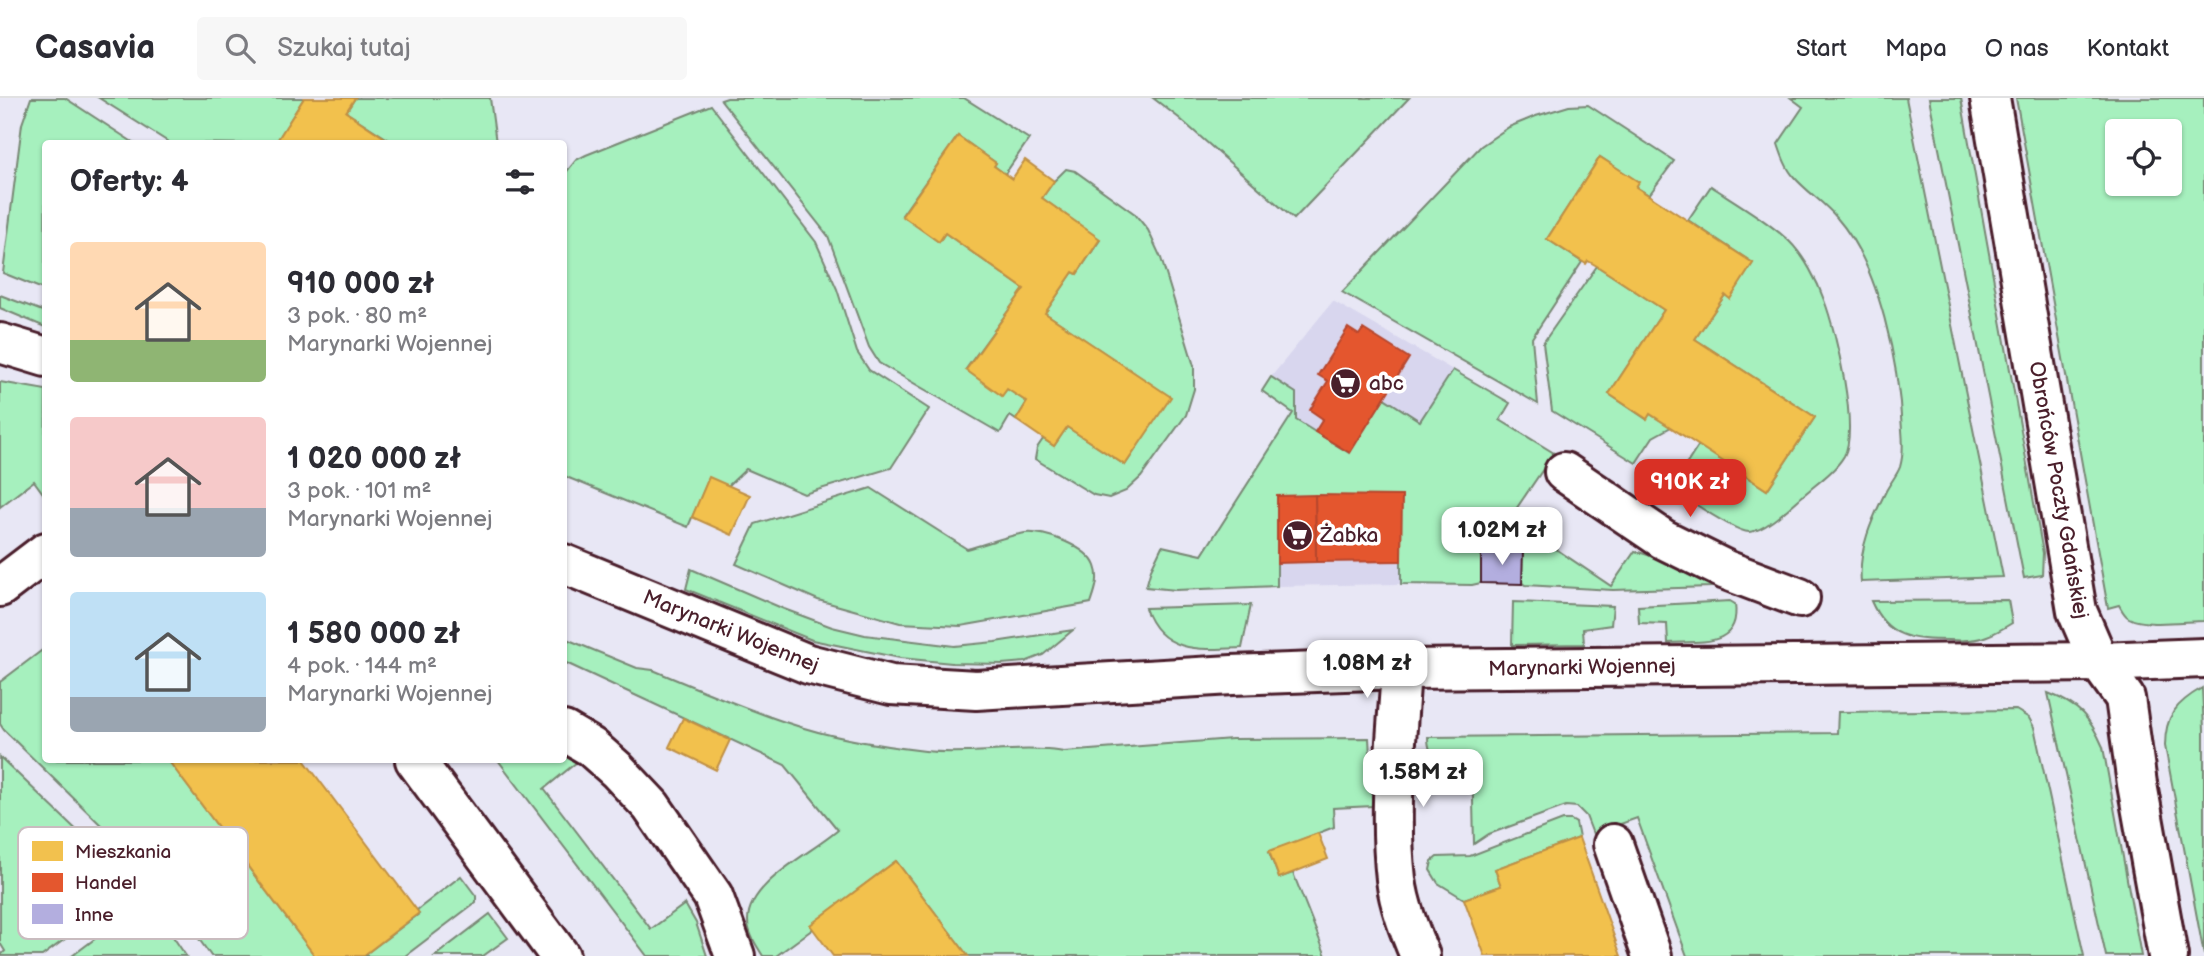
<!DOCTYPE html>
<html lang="pl">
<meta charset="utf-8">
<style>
:root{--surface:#fff;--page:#f7f7f7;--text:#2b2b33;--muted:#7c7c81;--line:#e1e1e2;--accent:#d93025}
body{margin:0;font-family:"Balsamiq Sans",sans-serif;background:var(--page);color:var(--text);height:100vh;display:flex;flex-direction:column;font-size:26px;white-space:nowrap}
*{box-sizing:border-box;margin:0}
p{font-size:23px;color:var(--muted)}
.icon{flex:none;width:38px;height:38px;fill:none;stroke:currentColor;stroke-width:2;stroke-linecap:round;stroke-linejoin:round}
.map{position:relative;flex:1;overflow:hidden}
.drawer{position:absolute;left:42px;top:42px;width:525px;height:623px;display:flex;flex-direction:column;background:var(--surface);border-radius:7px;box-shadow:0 2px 5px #0004}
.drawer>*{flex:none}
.buttons{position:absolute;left:2105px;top:21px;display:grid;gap:14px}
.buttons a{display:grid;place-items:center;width:77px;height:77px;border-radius:7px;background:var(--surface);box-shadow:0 2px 5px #0004;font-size:35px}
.price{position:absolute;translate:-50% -60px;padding:0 16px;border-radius:14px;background:#fff;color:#222;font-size:23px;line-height:46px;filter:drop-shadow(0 2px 4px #0008)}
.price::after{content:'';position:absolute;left:50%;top:42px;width:21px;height:16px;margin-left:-10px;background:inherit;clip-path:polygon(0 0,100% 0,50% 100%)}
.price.current{background:var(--accent);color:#fff}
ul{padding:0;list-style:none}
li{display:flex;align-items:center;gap:21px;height:175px;padding:0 28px}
li span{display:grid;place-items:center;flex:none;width:196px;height:140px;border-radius:7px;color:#555}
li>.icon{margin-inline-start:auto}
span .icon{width:84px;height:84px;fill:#fffc;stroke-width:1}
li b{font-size:30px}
h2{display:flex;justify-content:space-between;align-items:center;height:84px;padding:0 28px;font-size:30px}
header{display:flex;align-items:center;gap:42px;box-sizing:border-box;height:98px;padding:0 35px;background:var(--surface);border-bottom:2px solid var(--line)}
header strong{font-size:33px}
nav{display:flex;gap:38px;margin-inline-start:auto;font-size:24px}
.search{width:490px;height:63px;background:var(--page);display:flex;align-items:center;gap:18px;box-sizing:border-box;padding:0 24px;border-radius:7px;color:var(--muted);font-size:26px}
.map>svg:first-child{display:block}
.built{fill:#d8d6ee}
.green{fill:#a6f0be;stroke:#788874;stroke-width:2;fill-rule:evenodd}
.homes{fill:#f2c14e;stroke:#c09044;stroke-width:2}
.shops{fill:#e4572e;stroke:#b6462d;stroke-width:2}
.building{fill:#b3aedf;stroke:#4a1f2b;stroke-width:2}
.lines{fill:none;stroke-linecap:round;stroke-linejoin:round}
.minor-casing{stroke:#4a1f2b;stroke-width:44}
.minor{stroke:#fff;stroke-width:38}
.labels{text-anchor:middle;stroke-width:7;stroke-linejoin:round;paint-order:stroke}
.poi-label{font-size:21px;fill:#4a1f2b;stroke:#fff;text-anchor:start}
.street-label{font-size:21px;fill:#4a1f2b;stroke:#fff}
.key{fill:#fff;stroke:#c9bcbf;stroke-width:2}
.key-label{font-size:19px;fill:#4a1f2b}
</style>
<header>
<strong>Casavia</strong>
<div class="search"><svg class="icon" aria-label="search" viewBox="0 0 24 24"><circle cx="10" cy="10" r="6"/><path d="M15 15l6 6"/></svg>Szukaj tutaj</div>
<nav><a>Start</a><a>Mapa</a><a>O nas</a><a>Kontakt</a></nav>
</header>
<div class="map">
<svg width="2204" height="858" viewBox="0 0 2204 858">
<rect width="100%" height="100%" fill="#e8e7f5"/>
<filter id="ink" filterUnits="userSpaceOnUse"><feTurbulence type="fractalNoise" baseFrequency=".0143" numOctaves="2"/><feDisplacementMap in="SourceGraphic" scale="14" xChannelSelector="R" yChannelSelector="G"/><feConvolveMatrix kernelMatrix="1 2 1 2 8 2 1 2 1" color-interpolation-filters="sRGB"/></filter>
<g filter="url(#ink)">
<g class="built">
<path d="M 1333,203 L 1453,272 L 1420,323 L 1384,300 L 1350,355 L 1296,322 L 1296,295 L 1271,279 Z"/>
<path d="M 1315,397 L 1402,398 L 1401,486 L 1277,488 L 1277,398 Z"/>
</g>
<g class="green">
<path d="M 31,0 L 65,0 L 134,45 L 46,46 L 45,192 L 3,175 L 22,26 Z"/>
<path d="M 99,0 L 304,0 L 275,46 L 170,45 Z"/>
<path d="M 355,0 L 490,0 L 496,45 L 394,45 L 346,14 Z"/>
<path d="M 727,0 L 964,0 L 1029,41 L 1005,76 L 994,68 L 996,65 L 958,38 L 902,117 L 939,144 L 945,135 L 1024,191 L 966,271 L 1002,297 L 1007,291 L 1027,304 L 1016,322 L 1010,318 L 1000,335 L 879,265 L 869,249 L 828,138 L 721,2 Z"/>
<path d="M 1153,0 L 1409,0 L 1294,121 L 1179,20 Z"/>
<path d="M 1791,0 L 1906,0 L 2003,479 L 1861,484 C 1858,452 1872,421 1886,393 C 1890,385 1897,377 1900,369 C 1903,359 1903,343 1902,332 C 1899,268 1880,169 1837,120 C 1825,105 1807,94 1794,79 C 1786,70 1782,58 1778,46 L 1803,9 Z"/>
<path d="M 1929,0 L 1961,0 L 2043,455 L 2042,477 L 2024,480 Z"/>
<path d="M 2016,0 L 2204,0 L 2204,523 C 2185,523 2145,529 2129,520 C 2124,517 2122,512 2119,507 L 2108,510 ZM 2170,33 L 2170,86 L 2118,86 L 2118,33 Z"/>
<path d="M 711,7 L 816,144 L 837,191 L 857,254 L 869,272 L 929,311 L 891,370 L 804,396 L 746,371 L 728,388 L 709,380 L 688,429 L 564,378 L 564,77 L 576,62 L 586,57 Z"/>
<path d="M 1588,7 L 1674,63 L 1649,97 L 1636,89 L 1638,84 L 1600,59 L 1547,141 L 1582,164 L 1532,240 L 1538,306 L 1342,194 L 1481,48 L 1509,29 L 1536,18 L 1569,8 Z"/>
<path d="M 1066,71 L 1075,73 L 1135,116 L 1148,132 L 1161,160 L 1194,268 L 1194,291 L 1186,317 L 1141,379 L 1126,393 L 1109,400 L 1094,397 L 1035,361 L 1037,350 L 1043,341 L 1054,348 L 1067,329 L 1125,367 L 1170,299 L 1045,215 L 1073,174 L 1077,176 L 1100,142 L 1042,100 L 1054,83 Z"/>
<path d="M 1711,88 C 1737,105 1766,122 1789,143 C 1804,158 1817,182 1824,202 C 1836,233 1859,331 1844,358 C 1835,373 1819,384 1806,395 C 1794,405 1765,434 1749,434 C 1734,434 1686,400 1671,390 L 1699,347 L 1767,392 L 1815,319 L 1695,241 L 1725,197 L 1730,200 L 1753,165 L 1688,122 Z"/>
<path d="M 1597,168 L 1664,212 L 1609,296 L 1646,321 L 1650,316 L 1671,329 L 1653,339 L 1636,365 L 1552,313 L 1543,245 Z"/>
<path d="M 0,197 L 45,214 L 45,229 L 0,210 Z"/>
<path d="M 1453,272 L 1510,305 L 1500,322 L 1554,355 L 1510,420 L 1611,488 L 1635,453 L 1677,466 L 1717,485 L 1711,489 L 1613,492 L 1525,487 L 1481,453 L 1481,485 L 1472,487 L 1401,486 L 1401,399 L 1277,398 L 1277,488 L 1176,492 L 1146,489 L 1151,471 L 1162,448 L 1202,457 L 1293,315 L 1262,293 L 1271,279 L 1296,295 L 1296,322 L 1349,355 L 1384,300 L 1420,323 Z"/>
<path d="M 0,284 L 46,292 L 45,398 L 34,383 L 0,409 Z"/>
<path d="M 871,390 L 967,451 C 986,446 1006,438 1025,435 C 1044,432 1088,449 1095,468 C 1100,481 1095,493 1091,505 L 961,528 L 900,525 L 818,502 L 736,466 L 755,426 Z"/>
<path d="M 691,471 L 784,511 L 832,529 L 865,537 L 954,548 L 995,544 L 1073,532 L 1043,557 L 1025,564 L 1002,566 L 952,565 L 900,560 L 812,542 L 686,491 Z"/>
<path d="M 2008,502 L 2012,525 C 2004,530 1996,535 1987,538 C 1975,543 1962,543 1949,542 C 1912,542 1887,540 1871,503 Z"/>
<path d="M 1730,503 L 1735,506 C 1741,550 1699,543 1668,545 L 1667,526 L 1639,525 L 1638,508 Z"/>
<path d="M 1513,504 L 1613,508 L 1611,527 L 1583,531 L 1584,546 L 1512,547 Z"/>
<path d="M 1251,507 L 1242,550 C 1201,552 1161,556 1145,510 Z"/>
<path d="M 564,540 L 637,570 L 653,572 C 698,591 743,610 788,625 C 829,639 882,648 925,653 C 971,658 1018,647 1064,654 L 1232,641 L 1369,640 L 1373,708 L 1333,710 L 1334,729 L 1269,754 L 1279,780 L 1293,775 L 1326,858 L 968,858 L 896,763 L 811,827 L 813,831 L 776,858 L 763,858 C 757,848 748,836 748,823 C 747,785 812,755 838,732 L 785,667 L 564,564 Z"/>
<path d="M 45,550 L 46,662 L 168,662 L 315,858 L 211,858 L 158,783 L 4,632 L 0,626 L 0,584 Z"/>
<path d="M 2202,590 L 2204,631 L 2204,857 L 2165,648 C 2165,618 2176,605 2202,590 Z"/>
<path d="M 2048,595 C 2079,607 2090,619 2103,649 L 2141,858 L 2106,858 Z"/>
<path d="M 2016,612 L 2029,620 L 2034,629 L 2084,858 L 1687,858 L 1637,720 L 1593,736 L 1586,718 L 1577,709 L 1566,708 L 1489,736 L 1474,746 L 1472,659 C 1449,660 1428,669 1428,639 L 1837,635 L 1838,614 Z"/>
<path d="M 564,658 L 577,664 L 544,691 L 651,831 L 685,806 L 696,825 L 707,858 L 647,858 L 498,662 L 564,662 Z"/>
<path d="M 0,659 L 129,782 L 131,787 L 129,794 L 42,858 L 0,858 L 5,853 L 0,845 Z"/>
<path d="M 1563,722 L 1571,722 L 1576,725 L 1579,740 L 1495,771 L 1501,788 L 1464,801 L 1438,785 L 1430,772 L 1432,763 L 1437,759 L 1470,758 Z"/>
<path d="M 461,778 L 476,798 L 476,804 L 405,858 L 363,858 L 419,816 L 417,812 Z"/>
<path d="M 146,805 L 151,806 L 186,858 L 72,858 L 140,807 Z"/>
<path d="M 490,816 L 508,840 L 483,858 L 435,858 Z"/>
</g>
<g class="homes">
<path d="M 304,0 L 355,0 L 346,14 L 394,46 L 275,46 Z"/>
<path d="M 958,38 L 996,65 L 994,68 L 1012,81 L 1025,62 L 1054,83 L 1042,100 L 1100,141 L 1077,176 L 1073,174 L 1045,215 L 1171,299 L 1125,367 L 1067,329 L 1054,348 L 1016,322 L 1027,304 L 1007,291 L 1002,298 L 966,272 L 1024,191 L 945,135 L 939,144 L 902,118 Z"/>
<path d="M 1600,59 L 1639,84 L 1636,89 L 1753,165 L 1730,201 L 1725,197 L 1695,241 L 1815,319 L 1767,392 L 1650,316 L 1647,321 L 1609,296 L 1664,212 L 1597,168 L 1588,163 L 1586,166 L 1547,141 Z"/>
<path d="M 709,379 L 750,397 L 732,437 L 692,419 Z"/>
<path d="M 683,620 L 730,642 L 716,672 L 669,649 Z"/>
<path d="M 168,662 L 304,662 L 419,815 L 363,858 L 315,858 Z"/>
<path d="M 1318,735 L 1328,761 L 1279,780 L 1269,753 Z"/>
<path d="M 1579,740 L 1621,858 L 1485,858 L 1464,801 L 1501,788 L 1495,771 Z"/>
<path d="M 896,763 L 968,858 L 833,858 L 813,831 L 810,827 Z"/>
</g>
<g class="shops">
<path d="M 1348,230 L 1359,237 L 1363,231 L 1409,260 L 1350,355 L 1315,334 L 1323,321 L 1310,312 L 1328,283 L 1318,277 Z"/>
<path d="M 1315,397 L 1402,398 L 1401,463 L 1316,464 Z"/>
<path d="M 1315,397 L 1316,464 L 1277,465 L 1277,398 Z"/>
</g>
<path class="building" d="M 1481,452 L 1523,452 L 1522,486 L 1481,485 Z"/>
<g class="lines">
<defs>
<g id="minor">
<path d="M 1990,0 L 2077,513 L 2099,564 L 2125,600 L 2137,686 L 2168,858"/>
<path d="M 0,245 L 46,259"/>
<path d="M 1564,374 L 1663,441 L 1726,472 L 1800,500"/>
<path d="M 564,466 L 808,566 L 891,587 L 976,592 L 1232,577 L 1401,571 L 2099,564 L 2204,560"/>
<path d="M 0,489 L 46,454"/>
<path d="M 1401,571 C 1397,640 1388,712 1396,781 C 1399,807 1410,834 1420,858"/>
<path d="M 564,633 L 591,649 L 617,672 L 651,708 L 713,798 L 735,858"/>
<path d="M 415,662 L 560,858"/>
<path d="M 1613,746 L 1652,858"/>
</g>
</defs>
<use href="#minor" class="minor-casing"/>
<use href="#minor" class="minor"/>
</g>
</g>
<defs>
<symbol id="supermarket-disc" viewBox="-11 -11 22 22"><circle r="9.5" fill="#4a1f2b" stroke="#fff"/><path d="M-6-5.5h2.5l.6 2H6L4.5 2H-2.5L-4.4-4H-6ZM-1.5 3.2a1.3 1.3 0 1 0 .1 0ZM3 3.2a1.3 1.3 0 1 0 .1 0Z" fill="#fff"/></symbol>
</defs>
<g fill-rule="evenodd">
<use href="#supermarket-disc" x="1328" y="268" width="35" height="35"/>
<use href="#supermarket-disc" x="1280" y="420" width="35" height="35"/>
</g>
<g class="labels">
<g class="poi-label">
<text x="1369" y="292">abc</text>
<text x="1320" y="444">Żabka</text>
</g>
<g class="street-label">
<text transform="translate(2059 392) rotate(80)" y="7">Obrońców Poczty Gdańskiej</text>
<text transform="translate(731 533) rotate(22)" y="7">Marynarki Wojennej</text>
<text transform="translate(1582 569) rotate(-1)" y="7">Marynarki Wojennej</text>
</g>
</g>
<rect x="18" y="729" width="230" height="112" rx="10" class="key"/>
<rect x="32" y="743" width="31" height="20" fill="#f2c14e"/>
<rect x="32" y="775" width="31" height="19" fill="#e4572e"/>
<rect x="32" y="806" width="31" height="20" fill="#b3aedf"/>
<g class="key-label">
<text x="75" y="760">Mieszkania</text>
<text x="75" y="791">Handel</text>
<text x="75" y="823">Inne</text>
</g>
</svg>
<div class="buttons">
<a><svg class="icon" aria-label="locate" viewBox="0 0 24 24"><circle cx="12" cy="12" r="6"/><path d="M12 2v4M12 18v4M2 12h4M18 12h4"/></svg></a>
</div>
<b class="price current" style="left:1690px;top:421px">910K zł</b>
<b class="price" style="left:1502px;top:469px">1.02M zł</b>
<b class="price" style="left:1367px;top:602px">1.08M zł</b>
<b class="price" style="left:1423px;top:711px">1.58M zł</b>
<section class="drawer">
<h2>Oferty: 4<svg class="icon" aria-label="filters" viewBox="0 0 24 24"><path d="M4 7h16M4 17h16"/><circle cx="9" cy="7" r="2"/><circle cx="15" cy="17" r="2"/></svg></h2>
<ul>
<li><span style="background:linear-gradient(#ffd9b3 70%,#8fb573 0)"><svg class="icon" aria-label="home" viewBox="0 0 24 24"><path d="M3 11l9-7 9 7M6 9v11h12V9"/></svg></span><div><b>910 000 zł</b><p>3 pok. · 80 m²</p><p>Marynarki Wojennej</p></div></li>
<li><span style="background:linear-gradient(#f6c9c9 65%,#9aa5b1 0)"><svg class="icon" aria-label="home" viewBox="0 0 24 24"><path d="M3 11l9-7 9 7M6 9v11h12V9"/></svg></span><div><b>1 020 000 zł</b><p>3 pok. · 101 m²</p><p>Marynarki Wojennej</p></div></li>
<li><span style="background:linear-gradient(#bfe0f5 75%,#9aa5b1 0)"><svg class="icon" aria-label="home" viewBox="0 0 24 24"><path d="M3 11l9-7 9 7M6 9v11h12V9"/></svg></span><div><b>1 580 000 zł</b><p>4 pok. · 144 m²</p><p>Marynarki Wojennej</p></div></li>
</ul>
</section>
</div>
